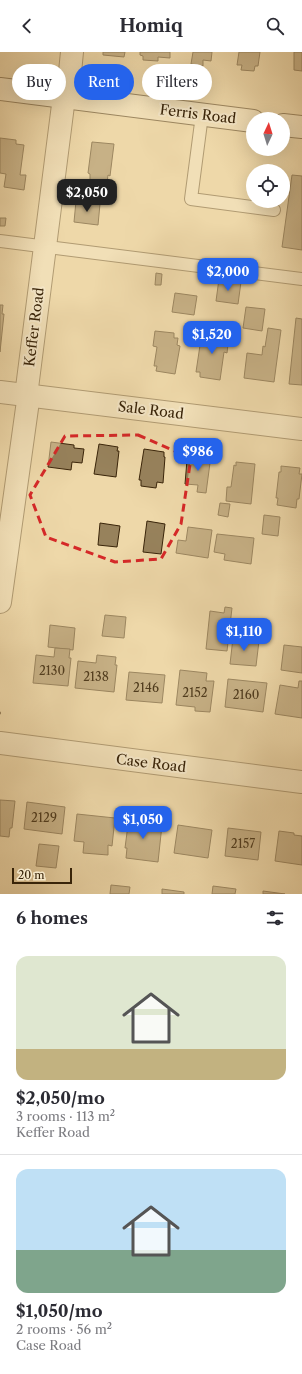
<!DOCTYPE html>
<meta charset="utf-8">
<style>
:root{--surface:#fff;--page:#f7f7f7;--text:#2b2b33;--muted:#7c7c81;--line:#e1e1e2;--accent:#2563eb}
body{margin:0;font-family:"Libre Caslon Text",serif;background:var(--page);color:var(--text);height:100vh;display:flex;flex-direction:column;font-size:15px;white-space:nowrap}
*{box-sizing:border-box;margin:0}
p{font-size:13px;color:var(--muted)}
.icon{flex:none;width:22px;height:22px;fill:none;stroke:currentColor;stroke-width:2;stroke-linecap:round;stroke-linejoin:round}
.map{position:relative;height:842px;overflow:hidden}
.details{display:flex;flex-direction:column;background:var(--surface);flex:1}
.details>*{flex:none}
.banner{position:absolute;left:12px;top:12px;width:278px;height:36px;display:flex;gap:8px}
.needle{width:26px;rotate:4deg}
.buttons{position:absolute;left:246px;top:60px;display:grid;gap:8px}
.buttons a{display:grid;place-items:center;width:44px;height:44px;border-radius:50%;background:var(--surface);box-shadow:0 4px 16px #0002;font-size:20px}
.scale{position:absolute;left:12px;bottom:10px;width:60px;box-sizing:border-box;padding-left:4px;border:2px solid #392409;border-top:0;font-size:11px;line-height:14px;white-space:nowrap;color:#392409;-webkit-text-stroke:3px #f4e6c7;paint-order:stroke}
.price{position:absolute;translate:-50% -34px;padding:0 9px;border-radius:8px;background:var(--accent);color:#fff;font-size:13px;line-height:26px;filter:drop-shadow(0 1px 2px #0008)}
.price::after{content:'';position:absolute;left:50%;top:24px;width:12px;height:9px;margin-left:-6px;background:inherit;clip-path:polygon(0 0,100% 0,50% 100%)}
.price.selected{background:#222;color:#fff}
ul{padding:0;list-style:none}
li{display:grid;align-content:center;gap:8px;height:212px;padding:0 16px}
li+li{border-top:1px solid var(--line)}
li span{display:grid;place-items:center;height:124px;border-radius:12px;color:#555}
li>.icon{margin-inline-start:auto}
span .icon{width:72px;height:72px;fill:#fffc;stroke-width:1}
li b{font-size:17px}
h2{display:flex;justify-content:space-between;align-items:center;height:48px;padding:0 16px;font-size:17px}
.tag{padding:0 14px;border-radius:18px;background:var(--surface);box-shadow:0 4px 16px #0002;font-size:14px;line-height:36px}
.tag.selected{background:var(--accent);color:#fff}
header{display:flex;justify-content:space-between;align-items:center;height:52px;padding:0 16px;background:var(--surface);font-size:18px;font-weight:800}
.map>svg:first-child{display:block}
.building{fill:#97825c;stroke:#392409}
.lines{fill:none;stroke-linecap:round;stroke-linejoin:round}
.service-casing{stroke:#665131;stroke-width:14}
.minor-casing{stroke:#665131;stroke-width:24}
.secondary-casing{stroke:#392409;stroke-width:24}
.path{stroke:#392409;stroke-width:2.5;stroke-dasharray:1 2;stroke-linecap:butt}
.service{stroke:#f4e6c7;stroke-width:12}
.minor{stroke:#f4e6c7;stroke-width:22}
.secondary{stroke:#f4e6c7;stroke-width:22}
.marked{fill:none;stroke:#d62828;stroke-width:3;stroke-dasharray:8 5;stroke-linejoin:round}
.labels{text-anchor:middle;stroke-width:4;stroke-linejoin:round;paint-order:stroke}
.number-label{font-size:12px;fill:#503c1e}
.street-label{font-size:14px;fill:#392409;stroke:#f4e6c7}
</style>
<header><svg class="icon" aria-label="back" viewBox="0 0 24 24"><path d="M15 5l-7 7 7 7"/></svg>Homiq<svg class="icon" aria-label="search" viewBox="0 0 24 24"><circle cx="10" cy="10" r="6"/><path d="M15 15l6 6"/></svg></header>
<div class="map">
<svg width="302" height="842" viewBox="0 0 302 842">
<rect width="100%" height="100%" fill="#eed8a9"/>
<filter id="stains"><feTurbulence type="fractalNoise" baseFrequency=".005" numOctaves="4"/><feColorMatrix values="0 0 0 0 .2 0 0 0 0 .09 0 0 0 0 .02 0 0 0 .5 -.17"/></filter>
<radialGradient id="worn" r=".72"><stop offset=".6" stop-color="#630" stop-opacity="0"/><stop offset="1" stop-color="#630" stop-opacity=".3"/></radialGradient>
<g class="building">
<path d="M 103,0 L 125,0 L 124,5 L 103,3 Z"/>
<path d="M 140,0 L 170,0 L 170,6 L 158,5 L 158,9 L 143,8 L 143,4 L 140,3 Z"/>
<path d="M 193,0 L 212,0 L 211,9 L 203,8 L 203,14 L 191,12 Z"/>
<path d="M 239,0 L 260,0 L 258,14 L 255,14 L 254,19 L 241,18 L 242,13 L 237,13 Z"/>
<path d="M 294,0 L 302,0 L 302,19 L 294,18 Z"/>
<path d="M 0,86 L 16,88 L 16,92 L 24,93 L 20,123 L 26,123 L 24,138 L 4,135 L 6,122 L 0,121 Z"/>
<path d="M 92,90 L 114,92 L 110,124 L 108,123 L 107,131 L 90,129 L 90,122 L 88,121 Z"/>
<path d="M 292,123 L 302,124 L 302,198 L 282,195 Z"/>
<path d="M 76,149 L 100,152 L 98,173 L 74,170 Z"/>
<path d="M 0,166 L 6,166 L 5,174 L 0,174 Z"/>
<path d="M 156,221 L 162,222 L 161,233 L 155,233 Z"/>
<path d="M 219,227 L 241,230 L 238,252 L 216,249 Z"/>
<path d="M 175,241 L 197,244 L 194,263 L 172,260 Z"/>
<path d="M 0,253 L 3,253 L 2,262 L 4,262 L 0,300 Z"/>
<path d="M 246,255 L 265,257 L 262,279 L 243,276 Z"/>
<path d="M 296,266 L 302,267 L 302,333 L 289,332 Z"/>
<path d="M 268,276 L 281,278 L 274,330 L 244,326 L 247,301 L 262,303 L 263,294 L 265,295 Z"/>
<path d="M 155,279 L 174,281 L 174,286 L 178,286 L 177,293 L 180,294 L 175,322 L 156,319 L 157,314 L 154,314 L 157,295 L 153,294 Z"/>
<path d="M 202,280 L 229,284 L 227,301 L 224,300 L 220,328 L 200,325 L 200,320 L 196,320 Z"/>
<path d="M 51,390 L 74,393 L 74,396 L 84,397 L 82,411 L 72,410 L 71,418 L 48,415 Z"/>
<path d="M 99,392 L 118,395 L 117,399 L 119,399 L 116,425 L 94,422 Z"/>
<path d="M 144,397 L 164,400 L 164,405 L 165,405 L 163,431 L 157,430 L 156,436 L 141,434 L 141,428 L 139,428 Z"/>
<path d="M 191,403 L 209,405 L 209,410 L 210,411 L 206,441 L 197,440 L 198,433 L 185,432 L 187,408 L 190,408 Z"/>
<path d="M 236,410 L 255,412 L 251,452 L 226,449 L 227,435 L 231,435 L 234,413 L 236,414 Z"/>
<path d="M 281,414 L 300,416 L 299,422 L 302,422 L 299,447 L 297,447 L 296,456 L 277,453 L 278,446 L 276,446 L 279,420 L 281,420 Z"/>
<path d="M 220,451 L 230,452 L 228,465 L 218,463 Z"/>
<path d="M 264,463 L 280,465 L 278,484 L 262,482 Z"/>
<path d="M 147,469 L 165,472 L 161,502 L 143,500 Z"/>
<path d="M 100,471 L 120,474 L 117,495 L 98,493 Z"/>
<path d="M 188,475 L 212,478 L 208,506 L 176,501 L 178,488 L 186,489 Z"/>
<path d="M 217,482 L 254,486 L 251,512 L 224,508 L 225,502 L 214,500 Z"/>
<path d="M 225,555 L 232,556 L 227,599 L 206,597 L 210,559 L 224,561 Z"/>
<path d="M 105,563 L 126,565 L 124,586 L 102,584 Z"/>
<path d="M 50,573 L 75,576 L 73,598 L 48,595 Z"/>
<path d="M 233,586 L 259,589 L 256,614 L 230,612 Z"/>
<path d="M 284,593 L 302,595 L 302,621 L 281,618 Z"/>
<path d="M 55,596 L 70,597 L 69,606 L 71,606 L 68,634 L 33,631 L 36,603 L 54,605 Z"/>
<path d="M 97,603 L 116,605 L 115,613 L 117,613 L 114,640 L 75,636 L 78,609 L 96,611 Z"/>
<path d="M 180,618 L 207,621 L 206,629 L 214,629 L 210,660 L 195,659 L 195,655 L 176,653 Z"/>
<path d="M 129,620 L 165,623 L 162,651 L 126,648 Z"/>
<path d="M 228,627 L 267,631 L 263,660 L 225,655 Z"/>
<path d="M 299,629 L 302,629 L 302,666 L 275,662 L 280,633 L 298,636 Z"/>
<path d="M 0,748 L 15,749 L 12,776 L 10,776 L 9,785 L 0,784 Z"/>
<path d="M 27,750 L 65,755 L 62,782 L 24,777 Z"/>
<path d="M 77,762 L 115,766 L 112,794 L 108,793 L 108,803 L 83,801 L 84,790 L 74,789 Z"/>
<path d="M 129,765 L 145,767 L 145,771 L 162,773 L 158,810 L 126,806 L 127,796 L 125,796 Z"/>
<path d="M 178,773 L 212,778 L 208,806 L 174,801 Z"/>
<path d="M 228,776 L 261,780 L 258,808 L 225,804 Z"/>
<path d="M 279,779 L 294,781 L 294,783 L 302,784 L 302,813 L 275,809 Z"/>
<path d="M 39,792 L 59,794 L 56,816 L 36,814 Z"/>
<path d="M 111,833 L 130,835 L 129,842 L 110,842 Z"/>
<path d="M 213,834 L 236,837 L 235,842 L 212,842 Z"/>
<path d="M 162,837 L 184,840 L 184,842 L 162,842 Z"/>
<path d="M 263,839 L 285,842 L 263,842 Z"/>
</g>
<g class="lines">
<defs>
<g id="service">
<path d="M 202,63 L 191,147 L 274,158"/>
<path d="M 0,189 L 302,227"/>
</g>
<g id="minor">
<path d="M 0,340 L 302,377"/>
<path d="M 0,550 L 28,349 L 27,336 L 63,53 L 68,40 L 72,0"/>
<path d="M 0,691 L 302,730"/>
</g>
<g id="secondary">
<path d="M 0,37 L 253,69"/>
<path d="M 283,73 L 302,75"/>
</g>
</defs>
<use href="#service" class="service-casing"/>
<use href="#minor" class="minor-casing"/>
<use href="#secondary" class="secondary-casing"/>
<path class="path" d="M 0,661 L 1,661"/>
<use href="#service" class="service"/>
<use href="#minor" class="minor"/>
<use href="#secondary" class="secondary"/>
</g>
<path d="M0 0H302V842H0ZM 138,383 L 191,406 L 181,472 L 161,507 L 115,510 L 46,485 L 30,443 L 65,384 Z" fill="#eed8a9" fill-opacity=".55" fill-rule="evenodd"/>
<path class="marked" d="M 138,383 L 191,406 L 181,472 L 161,507 L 115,510 L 46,485 L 30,443 L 65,384 Z"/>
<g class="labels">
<g class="number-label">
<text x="52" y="623">2130</text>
<text x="96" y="629">2138</text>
<text x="146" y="640">2146</text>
<text x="195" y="645">2152</text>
<text x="246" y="647">2160</text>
<text x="44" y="770">2129</text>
<text x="243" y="796">2157</text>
</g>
<g class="street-label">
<text transform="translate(198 62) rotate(7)" y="5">Ferris Road</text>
<text transform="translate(34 275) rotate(-83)" y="5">Keffer Road</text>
<text transform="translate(151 358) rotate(7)" y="5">Sale Road</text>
<text transform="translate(151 711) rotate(7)" y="5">Case Road</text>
</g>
</g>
<rect width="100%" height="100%" filter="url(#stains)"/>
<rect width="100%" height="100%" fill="url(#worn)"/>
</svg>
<div class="buttons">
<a><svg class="needle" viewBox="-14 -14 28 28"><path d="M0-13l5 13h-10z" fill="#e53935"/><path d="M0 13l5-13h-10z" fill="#7c7c81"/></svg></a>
<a><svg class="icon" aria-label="locate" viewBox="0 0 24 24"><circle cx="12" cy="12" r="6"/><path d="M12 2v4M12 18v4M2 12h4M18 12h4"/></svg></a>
</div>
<div class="scale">20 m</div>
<b class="price selected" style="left:87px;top:161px">$2,050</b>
<b class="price" style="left:228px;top:240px">$2,000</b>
<b class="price" style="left:212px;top:303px">$1,520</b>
<b class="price" style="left:198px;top:420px">$986</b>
<b class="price" style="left:244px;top:600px">$1,110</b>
<b class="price" style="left:143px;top:788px">$1,050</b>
<div class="banner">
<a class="tag">Buy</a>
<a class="tag selected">Rent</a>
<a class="tag">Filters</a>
</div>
</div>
<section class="details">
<h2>6 homes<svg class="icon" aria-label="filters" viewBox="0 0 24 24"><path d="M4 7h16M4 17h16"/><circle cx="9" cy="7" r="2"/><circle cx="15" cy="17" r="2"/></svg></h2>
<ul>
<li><span style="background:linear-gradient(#dfe7d0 75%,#c2b280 0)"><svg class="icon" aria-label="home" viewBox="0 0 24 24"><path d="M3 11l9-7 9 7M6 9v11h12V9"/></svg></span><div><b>$2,050/mo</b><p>3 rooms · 113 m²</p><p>Keffer Road</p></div></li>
<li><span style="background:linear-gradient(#bfe0f5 65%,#7fa58c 0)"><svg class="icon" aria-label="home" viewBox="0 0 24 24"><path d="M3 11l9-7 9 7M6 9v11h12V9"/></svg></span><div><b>$1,050/mo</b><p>2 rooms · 56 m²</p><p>Case Road</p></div></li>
</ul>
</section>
